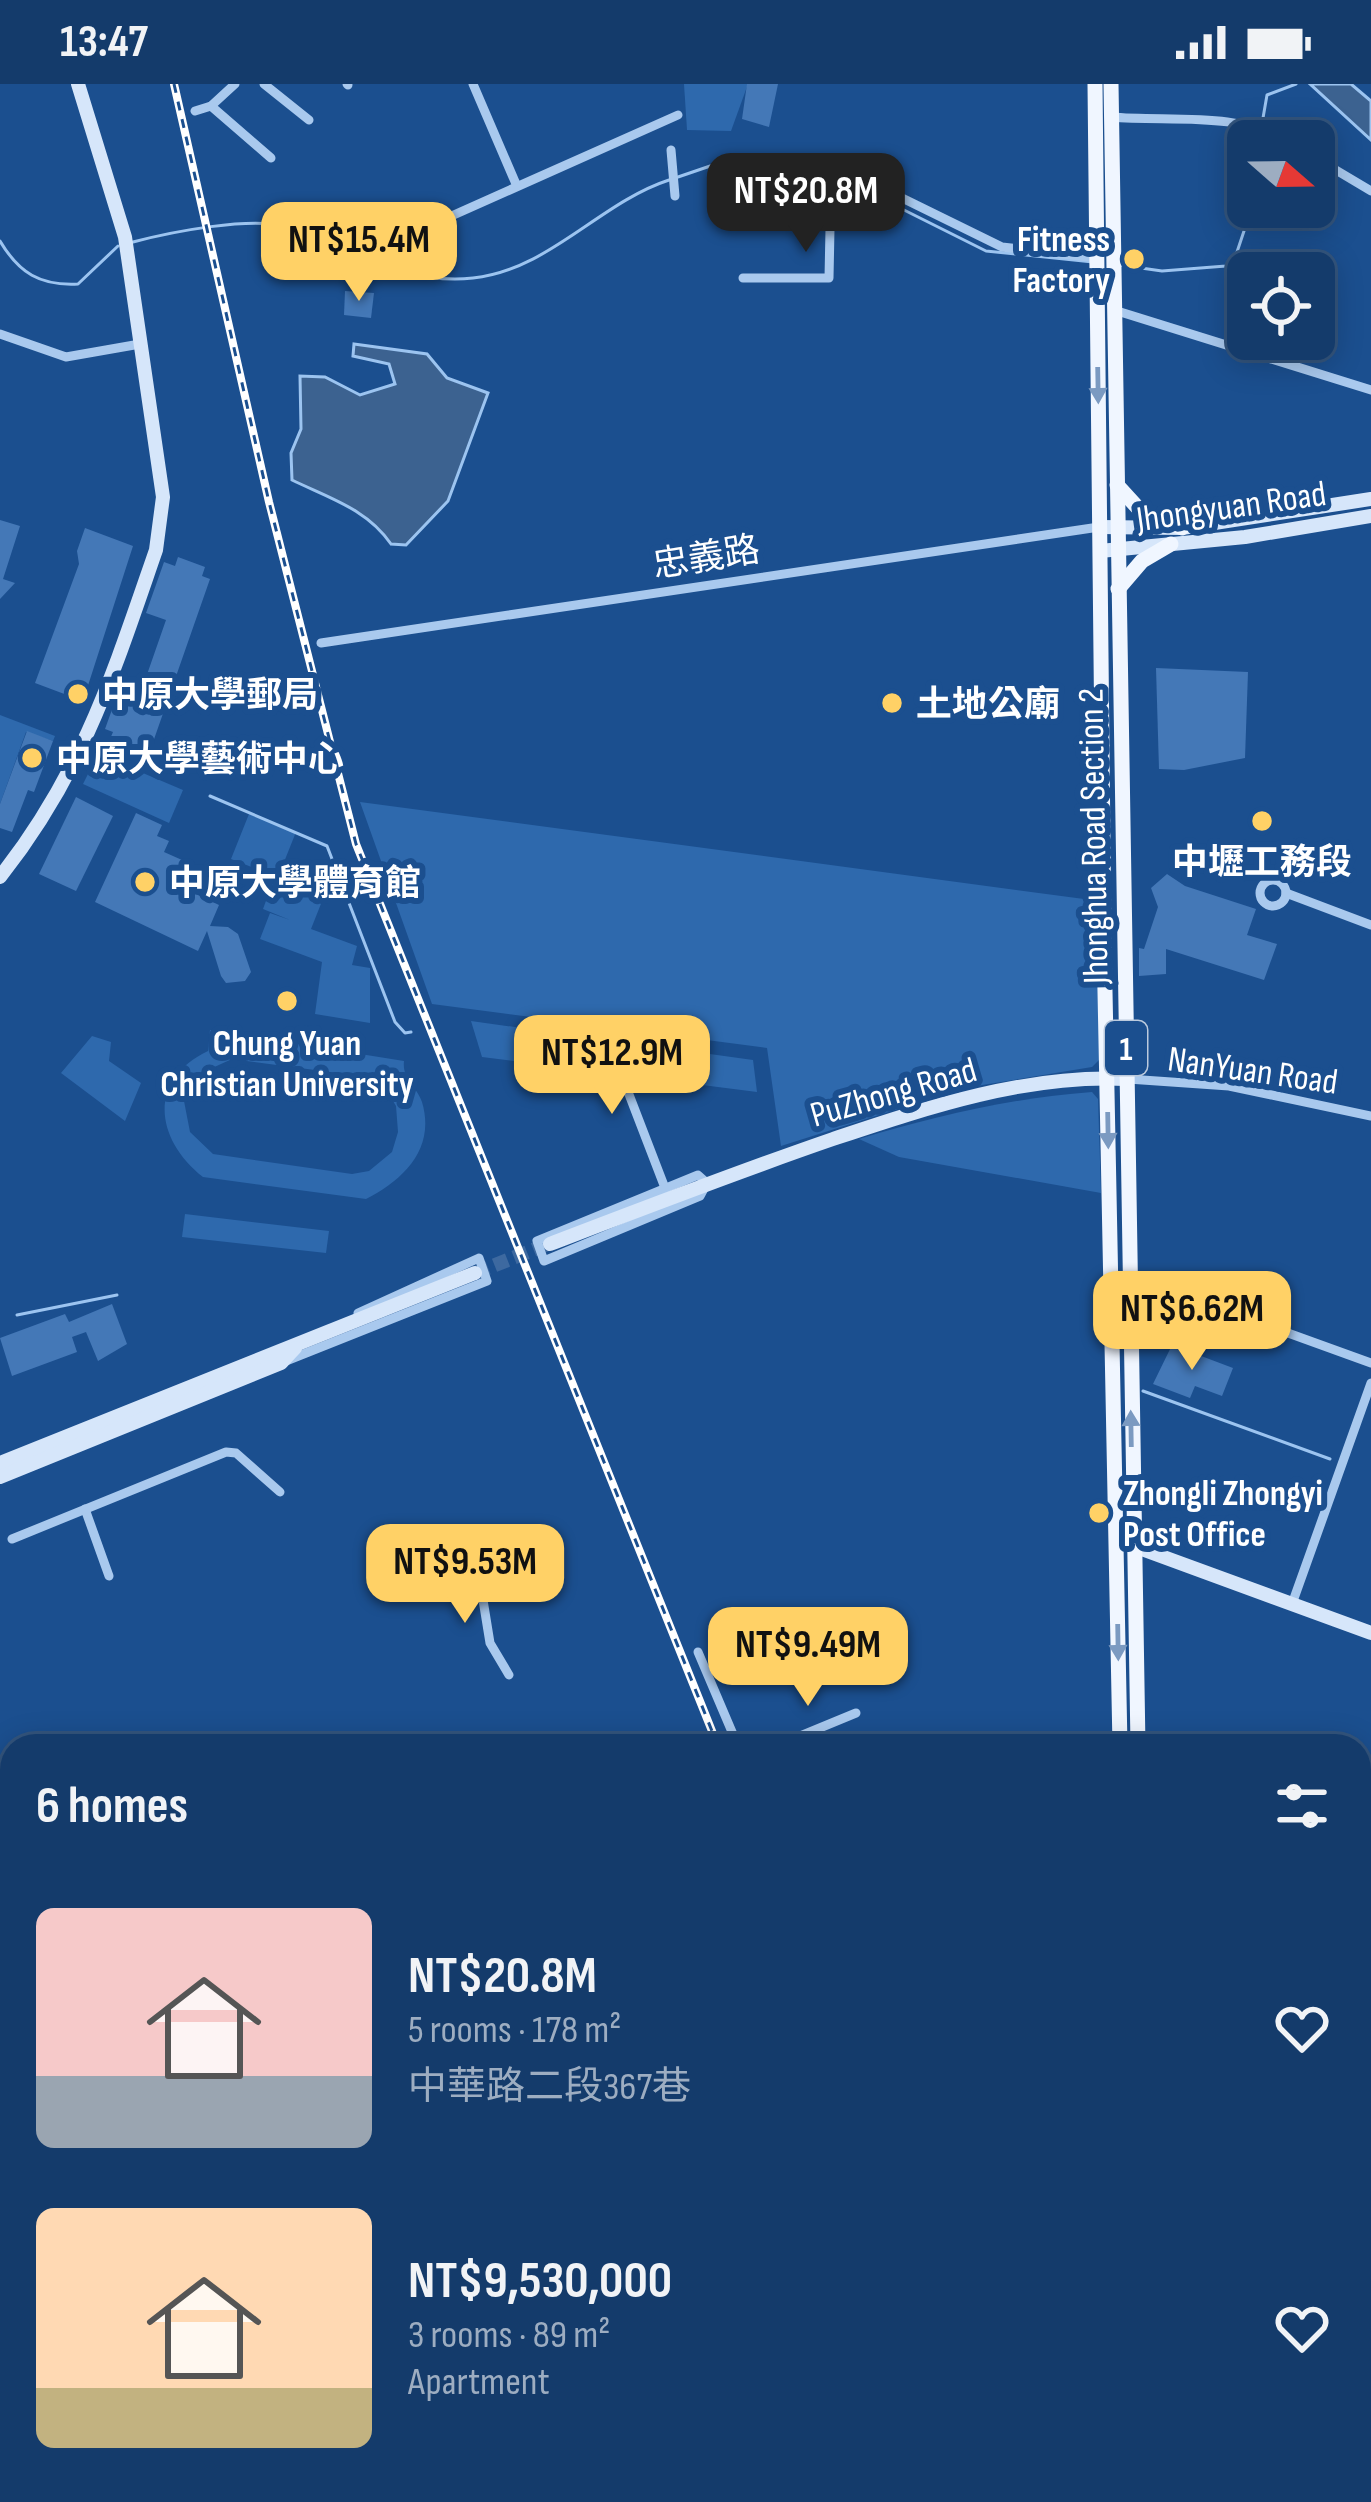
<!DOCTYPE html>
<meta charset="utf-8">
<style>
:root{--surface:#143b6b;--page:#1d4271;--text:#f1f3f6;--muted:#9dadc1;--line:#33557e;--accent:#ffd166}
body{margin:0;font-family:"Sofia Sans Condensed","Noto Sans TC",sans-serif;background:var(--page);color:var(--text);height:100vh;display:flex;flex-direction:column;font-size:45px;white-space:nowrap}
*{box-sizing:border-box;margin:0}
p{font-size:39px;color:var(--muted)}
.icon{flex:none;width:66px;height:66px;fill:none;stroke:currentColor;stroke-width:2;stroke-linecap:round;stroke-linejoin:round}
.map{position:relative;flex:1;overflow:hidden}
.side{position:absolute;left:0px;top:1650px;width:1371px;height:768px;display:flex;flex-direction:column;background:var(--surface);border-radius:36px 36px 0 0;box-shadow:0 6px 30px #0003,0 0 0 3px var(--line)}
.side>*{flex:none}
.needle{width:78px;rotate:110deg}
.controls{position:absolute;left:1227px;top:36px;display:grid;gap:24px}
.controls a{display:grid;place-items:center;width:108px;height:108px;border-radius:18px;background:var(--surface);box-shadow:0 6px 30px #0003,0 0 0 3px var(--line);font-size:60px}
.price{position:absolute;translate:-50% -102px;padding:0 27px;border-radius:24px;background:var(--accent);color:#111;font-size:39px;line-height:78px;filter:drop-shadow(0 3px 6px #0008)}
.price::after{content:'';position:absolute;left:50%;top:72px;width:36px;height:27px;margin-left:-18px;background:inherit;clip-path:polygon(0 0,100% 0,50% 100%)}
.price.selected{background:#222;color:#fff}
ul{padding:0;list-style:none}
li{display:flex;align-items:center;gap:36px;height:300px;padding:0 36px}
li span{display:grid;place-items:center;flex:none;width:336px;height:240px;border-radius:18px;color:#555}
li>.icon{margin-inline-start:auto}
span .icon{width:144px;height:144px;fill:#fffc;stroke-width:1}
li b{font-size:51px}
h2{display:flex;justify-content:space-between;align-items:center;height:144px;padding:0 36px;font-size:51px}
.status{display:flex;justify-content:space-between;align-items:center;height:84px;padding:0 60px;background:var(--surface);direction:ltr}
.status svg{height:33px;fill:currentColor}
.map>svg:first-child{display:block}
.green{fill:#2e69ad;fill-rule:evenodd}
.water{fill:#3c6290;stroke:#9cc4f0;stroke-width:3}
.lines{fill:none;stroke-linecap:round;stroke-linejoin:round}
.stream{stroke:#9cc4f0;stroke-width:3}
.building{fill:#4478b7}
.secondary-tunnel{stroke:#3d69a0;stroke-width:14;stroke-dasharray:14 7;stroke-linecap:butt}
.street{stroke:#a9c9ee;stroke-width:9}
.secondary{stroke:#d6e6fa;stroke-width:14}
.primary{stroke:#f0f6ff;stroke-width:15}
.rail-casing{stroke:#fff;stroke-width:8}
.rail{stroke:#1b4f8f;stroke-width:3;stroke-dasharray:9;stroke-linecap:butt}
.oneway{fill:#7b9ac1}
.poi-dot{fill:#ffd166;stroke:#1b4f8f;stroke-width:4.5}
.labels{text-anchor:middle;stroke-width:12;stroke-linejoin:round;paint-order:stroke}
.shield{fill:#1b4f8f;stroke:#bbcadd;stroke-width:3}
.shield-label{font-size:33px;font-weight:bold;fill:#fff}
.poi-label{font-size:36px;font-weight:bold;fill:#fff;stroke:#1b4f8f;text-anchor:start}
.street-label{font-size:36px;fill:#fff;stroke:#1b4f8f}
</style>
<div class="status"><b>13:47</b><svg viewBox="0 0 49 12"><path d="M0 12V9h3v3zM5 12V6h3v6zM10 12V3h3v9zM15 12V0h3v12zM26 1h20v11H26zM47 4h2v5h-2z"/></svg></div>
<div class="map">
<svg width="1371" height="2418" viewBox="0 0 1371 2418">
<rect width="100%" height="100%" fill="#1b4f8f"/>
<g class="green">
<path d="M 684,0 L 748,0 L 731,47 L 687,46 Z"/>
<path d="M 0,631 L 55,652 L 53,657 L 26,648 L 0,720 Z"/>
<path d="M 98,670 L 183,706 L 169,739 L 83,700 Z"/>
<path d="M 360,718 L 1099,817 L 1099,976 L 1092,983 L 964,1004 L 781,1062 L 767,964 L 432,920 Z"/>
<path d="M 249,730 L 296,748 L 284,778 L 330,797 L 311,845 L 357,862 L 352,881 L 370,884 L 370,939 L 315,930 L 322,878 L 260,855 L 270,829 L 290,836 L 263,825 L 275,792 L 231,775 Z"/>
<path d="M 471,937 L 753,976 L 757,1008 L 482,973 Z"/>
<path d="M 210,946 L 404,977 C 402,996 416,1001 422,1018 C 436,1065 403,1096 366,1115 L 203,1093 C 155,1055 147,996 208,967 ZM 232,975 L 368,993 L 383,1000 L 396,1022 L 398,1048 L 392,1068 L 369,1087 L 352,1090 L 213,1070 L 190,1048 L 184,1017 L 199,990 Z"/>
<path d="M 92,952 L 111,958 L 109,977 L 141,999 L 125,1037 L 61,989 Z"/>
<path d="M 1092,1008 L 1098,1015 L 1101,1109 L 899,1073 L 859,1055 C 936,1032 1011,1014 1092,1008 Z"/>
<path d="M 185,1130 L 329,1147 L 326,1169 L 182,1153 Z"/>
</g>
<g class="water">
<path d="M 1310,0 L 1351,0 L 1371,17 L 1371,56 Z"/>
<path d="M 354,260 L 427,270 L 447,294 L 488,309 L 448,417 L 406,461 L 391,460 C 367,425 329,414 292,396 L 291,369 L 301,345 L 300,292 L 325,293 L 360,311 L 395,300 L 389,280 L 353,272 Z"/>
</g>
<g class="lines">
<g class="stream">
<path d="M 1259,57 L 1267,11 L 1296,0"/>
<path d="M 678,93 L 719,79 L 825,104"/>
<path d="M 835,105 L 855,106"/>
<path d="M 876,112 L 986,167 L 1093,178"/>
<path d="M 0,157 C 19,189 40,202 78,200 L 118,162"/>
<path d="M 133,158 C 171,148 251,132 288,143 C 349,163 404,202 473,194 C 549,186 599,119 669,96"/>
<path d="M 1120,181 L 1162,187 L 1226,182 L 1237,168 L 1252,123"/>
<path d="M 210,712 L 327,762 L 395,938 L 405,949 L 411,948"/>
<path d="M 17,1231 L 117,1211"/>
<path d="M 1143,1307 L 1330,1375"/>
</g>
</g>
<g class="building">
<path d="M 747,0 L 778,0 L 769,43 L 742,35 Z"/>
<path d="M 345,207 L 374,209 L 371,234 L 344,231 Z"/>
<path d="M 0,436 L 20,442 L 3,495 L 15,499 L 0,515 Z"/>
<path d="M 85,444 L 133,462 L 83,617 L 35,599 L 79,480 L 77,467 Z"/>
<path d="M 178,473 L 205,483 L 202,492 L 210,495 L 152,661 L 141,657 L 139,665 L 110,655 L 113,648 L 105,645 L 123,595 L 143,602 L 166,536 L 146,529 L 164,478 L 175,482 Z"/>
<path d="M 1156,584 L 1248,588 L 1245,674 L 1184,686 L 1159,685 Z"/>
<path d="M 27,647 L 53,657 L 34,708 L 28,706 L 12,748 L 0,744 L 0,720 Z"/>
<path d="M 76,713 L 113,732 L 76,807 L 39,790 Z"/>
<path d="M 136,729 L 162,741 L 157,752 L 169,757 L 164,768 L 182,776 L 178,786 L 189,791 L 183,804 L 219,821 L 210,842 L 228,843 L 238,850 L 251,888 L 245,897 L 226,899 L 221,892 L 207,847 L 198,867 L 95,818 Z"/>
<path d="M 1167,790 L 1185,802 L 1256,825 L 1247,851 L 1277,860 L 1264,896 L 1166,865 L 1166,890 L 1139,892 L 1139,864 L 1144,865 L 1158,823 L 1151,804 Z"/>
<path d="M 112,1220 L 127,1260 L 98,1277 L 86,1248 L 72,1253 L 77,1268 L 12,1292 L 0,1254 L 65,1230 L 69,1238 Z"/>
<path d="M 1172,1261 L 1233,1284 L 1222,1312 L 1195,1302 L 1190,1314 L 1153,1300 Z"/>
</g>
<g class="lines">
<path class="secondary-tunnel" d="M 475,1189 L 548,1160"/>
<g class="street">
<path d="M 264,0 L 309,36"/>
<path d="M 347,0 L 348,1"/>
<path d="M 473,0 L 516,100"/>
<path d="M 211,22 L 271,74"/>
<path d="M 195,27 L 211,22 L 235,0"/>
<path d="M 1111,33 C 1170,38 1236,27 1287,57"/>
<path d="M 671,66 L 675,112"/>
<path d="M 1314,73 L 1371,107"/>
<path d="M 438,138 L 678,31"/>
<path d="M 743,194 L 829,194 L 831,96 L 898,112 L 1002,163 L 1097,174"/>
<path d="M 1114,226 L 1371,306"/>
<path d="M 0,250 L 66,273 L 140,260"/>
<path d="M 321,559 L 1099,443"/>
<circle cx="1273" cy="809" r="13"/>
<path d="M 1286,809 L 1371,841"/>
<path d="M 605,948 L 665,1104"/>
<path d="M 1128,995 L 1229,1002 L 1371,1032"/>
<path d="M 698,1091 L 707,1099 L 700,1112 L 544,1177 L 537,1157 Z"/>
<path d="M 1180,1210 L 1371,1279"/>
<path d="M 286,1277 L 487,1197 L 479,1174 L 358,1229"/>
<path d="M 85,1425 L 109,1492"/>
<path d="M 12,1455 L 226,1368 L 236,1369 L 280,1408"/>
<path d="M 476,1473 L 490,1559 L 509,1591"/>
<path d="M 1292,1520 L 1371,1299"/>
<path d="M 698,1568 L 738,1662"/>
<path d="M 835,1661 L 835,1662"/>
<path d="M 776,1662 L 856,1629"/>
<path d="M 1359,1964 L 1371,1857"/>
<path d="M 1359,2057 L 1371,2061"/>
<path d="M 1359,2182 L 1371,2185"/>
<path d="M 1359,2273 L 1371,2274"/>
<path d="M 611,2406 L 633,2418"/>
<path d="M 479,2418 L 484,2406"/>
<path d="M 986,2418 L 1017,2408 L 1061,2418"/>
<path d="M 1248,2418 L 1249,2406"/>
</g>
<g class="secondary">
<path d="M 1100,443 L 1182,444 L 1371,415"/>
<path d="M 1100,467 L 1245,453 L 1371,432"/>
<path d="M 0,793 C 83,688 113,590 156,466 L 163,413 L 125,153 L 78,0"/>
<path d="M 550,1160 C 644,1124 737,1088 833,1055 C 926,1024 1026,990 1126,995"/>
<path d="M 0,1379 L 475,1189"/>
<path d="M 0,1393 L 281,1279 L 295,1264"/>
<path d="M 1128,1460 L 1371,1549"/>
</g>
<g class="primary">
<path d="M 1095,0 L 1104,857 L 1120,1662"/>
<path d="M 1111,0 L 1138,1662"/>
<path d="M 1117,401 L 1138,424 L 1182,444"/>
<path d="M 1118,505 L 1142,477 L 1171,460"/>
<path d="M 1143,2406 L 1143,2418"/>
<path d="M 1159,2406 L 1160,2418"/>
</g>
<defs>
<g id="rail">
<path d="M 174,0 L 269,418 L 356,760 L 718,1662"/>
<path d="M 1017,2406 L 1021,2418"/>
</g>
</defs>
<use href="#rail" class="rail-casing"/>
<use href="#rail" class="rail"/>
</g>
<defs><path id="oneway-solid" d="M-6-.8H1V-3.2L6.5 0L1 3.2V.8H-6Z" transform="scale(3)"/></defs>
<g class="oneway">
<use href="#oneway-solid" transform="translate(1098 301) rotate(89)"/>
<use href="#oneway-solid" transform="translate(1108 1046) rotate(89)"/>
<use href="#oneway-solid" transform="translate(1131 1345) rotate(-91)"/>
<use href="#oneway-solid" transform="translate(1118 1558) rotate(89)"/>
</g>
<g class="poi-dot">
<circle cx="1134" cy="175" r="12"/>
<circle cx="78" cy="610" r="12"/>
<circle cx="892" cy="619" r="12"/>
<circle cx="32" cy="674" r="12"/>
<circle cx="1262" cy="737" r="12"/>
<circle cx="145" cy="798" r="12"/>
<circle cx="287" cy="917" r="12"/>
<circle cx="1099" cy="1429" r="12"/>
</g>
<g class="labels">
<rect class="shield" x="1105" y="937" width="42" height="54" rx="9"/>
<g class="shield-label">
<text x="1126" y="976">1</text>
</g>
<g class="poi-label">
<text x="1110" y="167" text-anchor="end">Fitness<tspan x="1110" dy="41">Factory</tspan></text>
<text x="102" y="623">中原大學郵局</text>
<text x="916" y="632">土地公廟</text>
<text x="56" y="687">中原大學藝術中心</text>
<text x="1262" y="790" text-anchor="middle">中壢工務段</text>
<text x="169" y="811">中原大學體育館</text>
<text x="287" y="971" text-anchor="middle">Chung Yuan<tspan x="287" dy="41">Christian University</tspan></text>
<text x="1123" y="1421">Zhongli Zhongyi<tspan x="1123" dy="41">Post Office</tspan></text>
</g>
<g class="street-label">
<text transform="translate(1231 421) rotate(-8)" y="13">Jhongyuan Road</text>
<text transform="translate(706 472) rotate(-9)" y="13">忠義路</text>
<text transform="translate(1092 752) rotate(-91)" y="13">Jhonghua Road Section 2</text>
<text transform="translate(1253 985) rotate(8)" y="13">NanYuan Road</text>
<text transform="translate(893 1007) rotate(-16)" y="13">PuZhong Road</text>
</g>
</g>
</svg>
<div class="controls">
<a><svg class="needle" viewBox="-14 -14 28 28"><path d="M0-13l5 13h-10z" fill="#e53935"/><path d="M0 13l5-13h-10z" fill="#9dadc1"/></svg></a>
<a><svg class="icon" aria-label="locate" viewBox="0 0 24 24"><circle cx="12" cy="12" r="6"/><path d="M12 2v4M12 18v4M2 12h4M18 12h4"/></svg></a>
</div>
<b class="price selected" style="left:806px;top:171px">NT$20.8M</b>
<b class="price" style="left:359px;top:220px">NT$15.4M</b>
<b class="price" style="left:612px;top:1033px">NT$12.9M</b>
<b class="price" style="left:1192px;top:1289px">NT$6.62M</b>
<b class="price" style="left:465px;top:1542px">NT$9.53M</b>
<b class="price" style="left:808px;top:1625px">NT$9.49M</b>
<section class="side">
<h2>6 homes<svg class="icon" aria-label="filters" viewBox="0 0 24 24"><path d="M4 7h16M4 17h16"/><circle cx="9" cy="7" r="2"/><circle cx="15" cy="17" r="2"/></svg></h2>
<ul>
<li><span style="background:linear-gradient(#f6c9c9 70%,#9aa5b1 0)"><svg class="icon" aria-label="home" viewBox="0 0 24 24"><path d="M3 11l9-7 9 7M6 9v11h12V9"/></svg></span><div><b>NT$20.8M</b><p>5 rooms · 178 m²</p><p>中華路二段367巷</p></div><svg class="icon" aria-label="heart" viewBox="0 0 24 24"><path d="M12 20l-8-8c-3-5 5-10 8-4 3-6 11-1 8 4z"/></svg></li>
<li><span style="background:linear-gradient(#ffd9b3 75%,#c2b280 0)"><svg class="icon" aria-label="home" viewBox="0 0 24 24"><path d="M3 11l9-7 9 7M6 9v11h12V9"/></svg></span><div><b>NT$9,530,000</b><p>3 rooms · 89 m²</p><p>Apartment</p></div><svg class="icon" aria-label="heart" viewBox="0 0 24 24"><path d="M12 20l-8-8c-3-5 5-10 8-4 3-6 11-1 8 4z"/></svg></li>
</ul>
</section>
</div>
